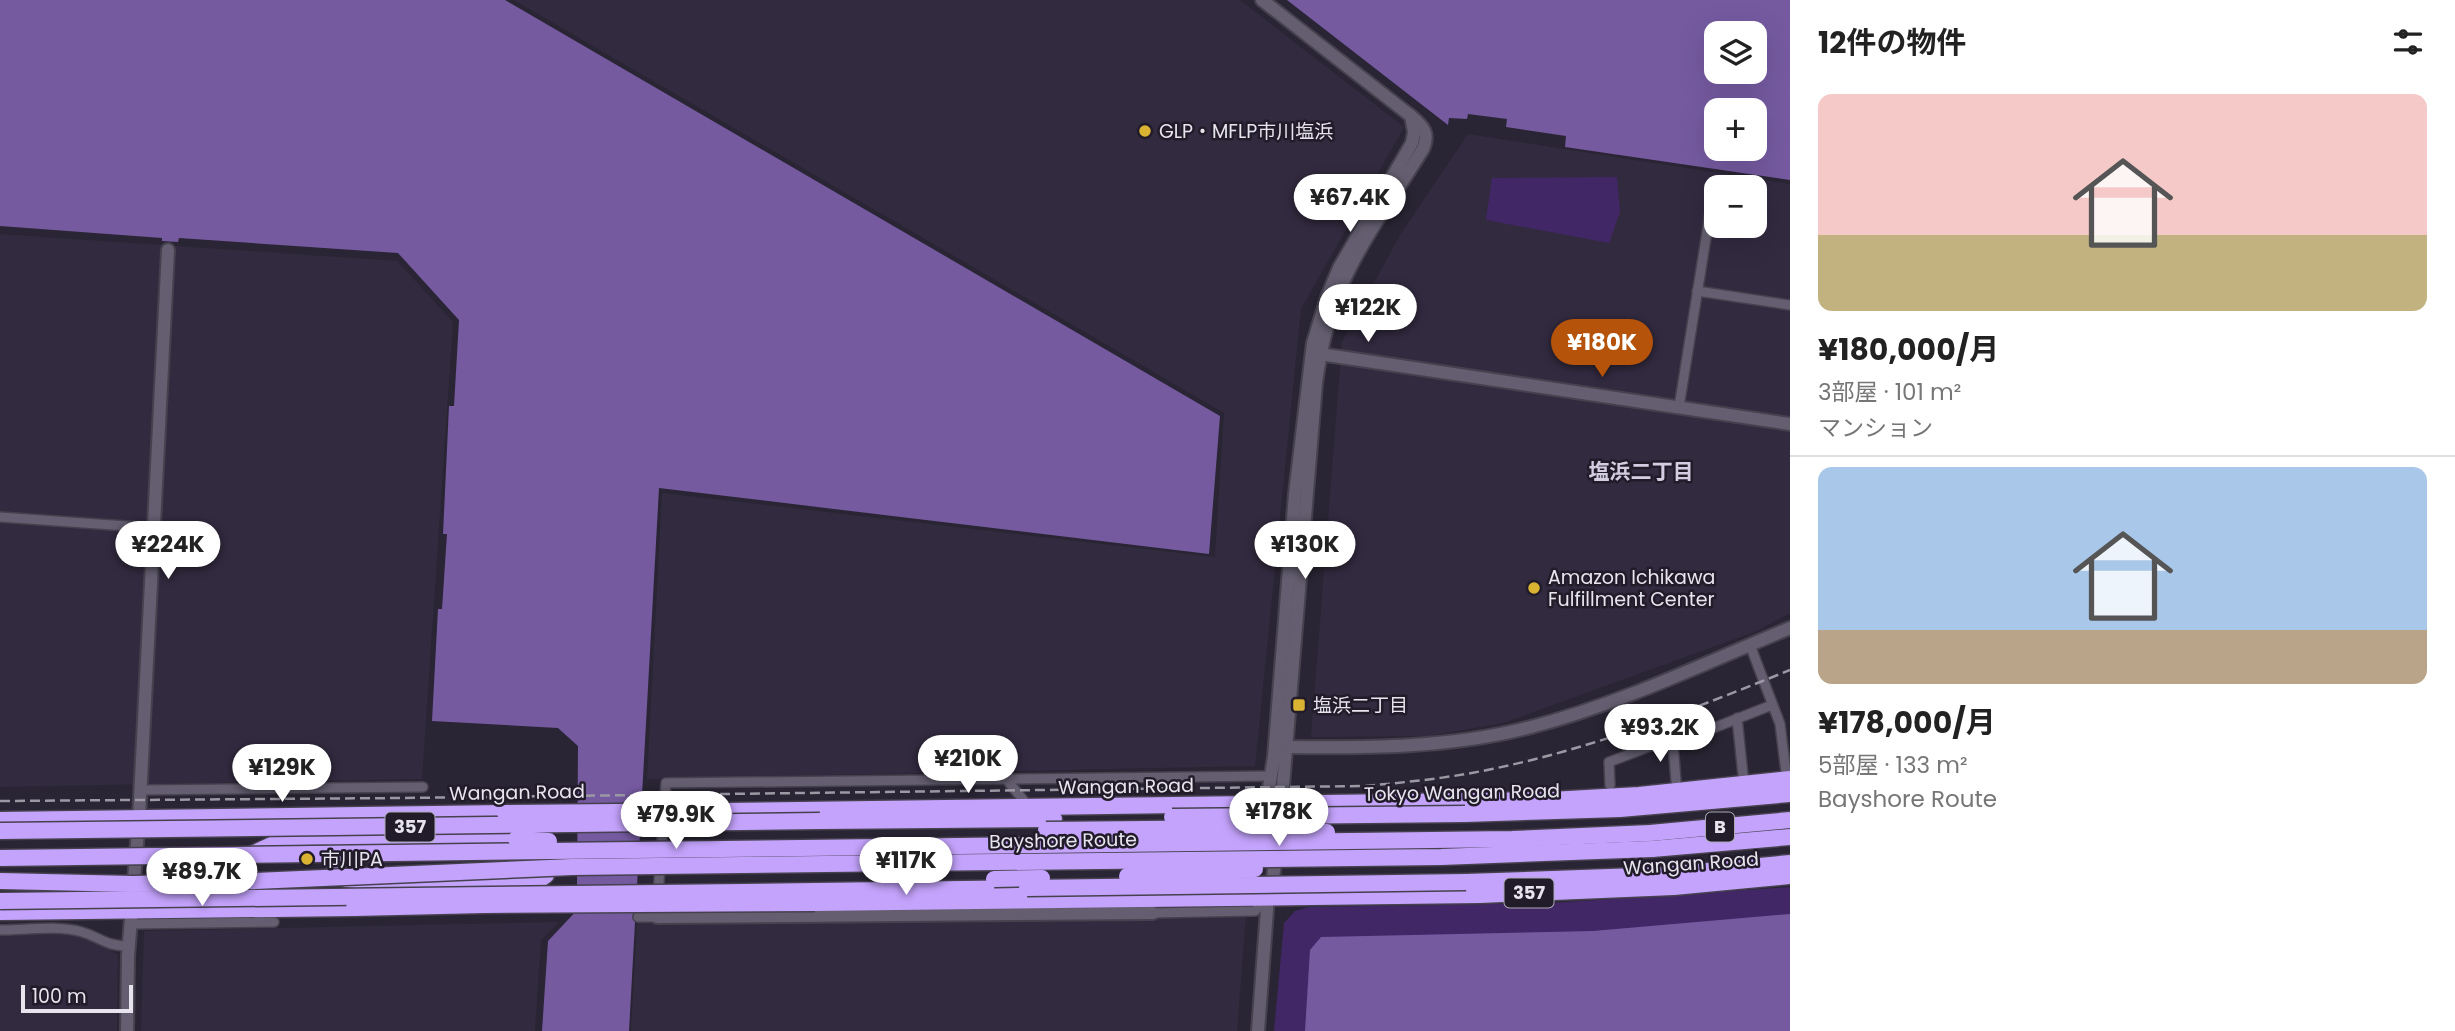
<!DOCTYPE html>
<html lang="ja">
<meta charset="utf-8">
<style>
:root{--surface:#fff;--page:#f2f2f2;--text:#222;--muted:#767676;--line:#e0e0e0;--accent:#b45309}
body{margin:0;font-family:Poppins,"Noto Sans JP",sans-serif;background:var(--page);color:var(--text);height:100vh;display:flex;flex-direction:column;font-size:26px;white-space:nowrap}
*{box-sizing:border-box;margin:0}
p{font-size:23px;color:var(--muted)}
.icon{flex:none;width:38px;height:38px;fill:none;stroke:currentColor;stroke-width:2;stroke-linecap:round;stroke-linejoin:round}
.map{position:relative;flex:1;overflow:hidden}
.panel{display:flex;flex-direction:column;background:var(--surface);width:665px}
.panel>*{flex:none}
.fabs{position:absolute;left:1704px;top:21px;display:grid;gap:14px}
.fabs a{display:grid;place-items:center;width:63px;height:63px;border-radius:14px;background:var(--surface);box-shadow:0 7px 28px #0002;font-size:35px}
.scale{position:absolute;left:21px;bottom:18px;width:112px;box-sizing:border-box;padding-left:7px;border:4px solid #e7e4ee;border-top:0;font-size:19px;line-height:24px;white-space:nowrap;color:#e7e4ee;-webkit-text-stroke:5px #211b2a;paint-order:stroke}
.price{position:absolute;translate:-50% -60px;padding:0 16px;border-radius:24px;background:#fff;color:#222;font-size:23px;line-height:46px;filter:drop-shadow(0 2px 4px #0008)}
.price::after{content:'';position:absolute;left:50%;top:42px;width:21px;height:16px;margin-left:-10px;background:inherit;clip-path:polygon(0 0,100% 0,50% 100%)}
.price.active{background:var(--accent);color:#fff}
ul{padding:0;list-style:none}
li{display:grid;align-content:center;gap:14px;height:371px;padding:0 28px}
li+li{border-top:2px solid var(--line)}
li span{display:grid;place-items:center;height:217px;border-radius:14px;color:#555}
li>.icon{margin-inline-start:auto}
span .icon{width:126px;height:126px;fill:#fffc;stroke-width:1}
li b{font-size:30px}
h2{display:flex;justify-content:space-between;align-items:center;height:84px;padding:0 28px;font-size:30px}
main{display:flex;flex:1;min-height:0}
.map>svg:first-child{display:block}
.built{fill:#322a3f;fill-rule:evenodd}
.green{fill:#422766}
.water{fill:#755aa0;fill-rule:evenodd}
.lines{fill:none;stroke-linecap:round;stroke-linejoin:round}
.street-casing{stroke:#46414e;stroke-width:12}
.secondary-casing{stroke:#46414e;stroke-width:16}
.highway-casing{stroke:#46414e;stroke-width:19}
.street{stroke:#645e70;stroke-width:9}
.secondary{stroke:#645e70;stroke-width:12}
.highway{stroke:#c4a3fc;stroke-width:16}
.rail{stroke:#9c99a5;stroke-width:2.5;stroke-dasharray:10 5;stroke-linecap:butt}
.highway-bridge-casing{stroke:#46414e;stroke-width:19;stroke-linecap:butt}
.highway-bridge{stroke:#c4a3fc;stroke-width:16}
.poi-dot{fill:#dbb333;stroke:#211b2a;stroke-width:2.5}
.labels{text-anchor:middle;stroke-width:5;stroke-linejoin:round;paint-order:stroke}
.shield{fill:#211b2a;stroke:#aca8b3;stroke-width:2}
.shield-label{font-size:18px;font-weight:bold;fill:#e7e4ee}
.poi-label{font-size:19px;fill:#e7e4ee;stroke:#211b2a;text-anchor:start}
.street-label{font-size:19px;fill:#e7e4ee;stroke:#211b2a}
.neighbourhood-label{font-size:21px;font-weight:bold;fill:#d3cde1;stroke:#211b2a}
</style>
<main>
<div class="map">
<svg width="1790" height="1031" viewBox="0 0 1790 1031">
<rect width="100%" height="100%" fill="#2a2534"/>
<g class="built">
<path d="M 514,0 L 1240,0 L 1404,127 L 1301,309 L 1255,766 L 647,779 L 662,493 L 1215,557 L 1224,413 Z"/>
<path d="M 1468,134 L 1790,184 L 1790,613 L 1757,631 L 1503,723 L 1429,736 L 1311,737 L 1342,342 L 1400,235 ZM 1717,187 L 1755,187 L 1755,226 L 1717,226 Z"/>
<path d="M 0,234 L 397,261 L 453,322 L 422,779 L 0,787 Z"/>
<path d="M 1246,915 L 1237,1031 L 631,1031 L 637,920 Z"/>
<path d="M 559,922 L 541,940 L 535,1031 L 141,1031 L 144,931 Z"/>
<path d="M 67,933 L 92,939 L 118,955 L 117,1031 L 0,1031 L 0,934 Z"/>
</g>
<g class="green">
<path d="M 1617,177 L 1620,212 L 1609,243 L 1486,220 L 1492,178 Z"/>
<path d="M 1790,887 L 1790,1031 L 1274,1031 L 1284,923 L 1295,911 L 1309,907 L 1551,903 Z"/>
</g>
<g class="water">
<path d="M 0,0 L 505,0 L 1220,416 L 1209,554 L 659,488 L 629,1031 L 542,1031 L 548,941 L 580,907 L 577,887 L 578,746 L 558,728 L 432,721 L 438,609 L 442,609 L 447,534 L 443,534 L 449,406 L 454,406 L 459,320 L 398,253 L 179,238 L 178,242 L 162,241 L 162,238 L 0,226 Z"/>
<path d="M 1287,0 L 1790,0 L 1790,180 L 1565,147 L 1566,136 L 1506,127 L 1507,119 L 1468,114 L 1467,119 L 1449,118 L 1448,125 ZM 1717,33 L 1755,33 L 1755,72 L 1717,72 ZM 1717,110 L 1755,110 L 1755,149 L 1717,149 Z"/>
<path d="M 1790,914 L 1790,1031 L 1305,1031 L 1310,950 L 1321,937 L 1593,931 Z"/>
</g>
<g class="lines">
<defs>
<g id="street">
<path d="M 1697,291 L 1790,305"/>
<path d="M 1679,407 L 1715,182"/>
<path d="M 0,517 L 154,528"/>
<path d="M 1750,645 L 1780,724 L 1787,780"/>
<path d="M 1737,718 L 1743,775"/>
<path d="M 1673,744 L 1676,781"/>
<path d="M 1006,779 L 1029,807"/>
<path d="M 1610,785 L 1609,762 L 1651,746 L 1673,744 L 1772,705"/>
<path d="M 141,790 L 423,787"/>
<path d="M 658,895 L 666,783 L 1270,776"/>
<path d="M 1153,913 L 1255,911 L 1267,897"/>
<path d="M 638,917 L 657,917 L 657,912"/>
<path d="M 131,924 L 274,922"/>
<path d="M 0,930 C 26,930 57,925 82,932 C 102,938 105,946 129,946"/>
</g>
<g id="secondary">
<path d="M 1262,0 L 1411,116 C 1423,126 1430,133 1423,149 C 1398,190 1368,230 1347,274 C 1330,308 1321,346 1316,383 L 1281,810"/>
<path d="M 1313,353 L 1790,424"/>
<path d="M 1287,747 C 1369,748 1451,748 1531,727 C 1620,704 1705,663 1790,628"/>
<path d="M 1265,812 L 1274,757 L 1295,494 L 1313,343 L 1327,297 L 1339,268 L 1412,143 L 1414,132 L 1411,116"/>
<path d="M 657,917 L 1153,913"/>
<path d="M 127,1031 L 128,956 L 139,818 L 168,250"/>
<path d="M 1258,1031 L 1268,896 L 1273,879 L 1276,852"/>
</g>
<g id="highway">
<path d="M 725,811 L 1551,800 L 1639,795 L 1790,779"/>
<path d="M 1465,814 L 1620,809 L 1790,794"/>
<path d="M 0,820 L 505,813"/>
<path d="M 820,821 L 1054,819"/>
<path d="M 1650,833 L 1790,820"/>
<path d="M 516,839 L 343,842 C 326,847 332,864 340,875 L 346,879 L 395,884 L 526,883 L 538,881 L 546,875 L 547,858"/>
<path d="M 1652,849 L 1790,837"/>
<path d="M 250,855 L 278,842 L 303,837 L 532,834"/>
<path d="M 1466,882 L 1666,875 L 1790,863"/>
<path d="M 815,891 L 1027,888"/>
<path d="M 815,903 L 1480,895 L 1674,887 L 1790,876"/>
<path d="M 0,912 L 354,908"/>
</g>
</defs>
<use href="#street" class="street-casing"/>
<use href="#secondary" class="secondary-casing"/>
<use href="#highway" class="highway-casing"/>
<use href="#street" class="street"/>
<use href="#secondary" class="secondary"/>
<use href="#highway" class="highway"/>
<path class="rail" d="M 0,801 L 402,798 L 1365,786 C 1408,782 1450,778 1492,769 C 1595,748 1693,709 1790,670"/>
<defs>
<g id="highway-bridge">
<path d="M 505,813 L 725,811"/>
<path d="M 1172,817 L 1465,814"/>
<path d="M 1046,830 L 1245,828 L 1327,832"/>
<path d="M 0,831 L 820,821"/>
<path d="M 516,839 L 549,841"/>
<path d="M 0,858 L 1512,839 L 1650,833"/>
<path d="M 1127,876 L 1255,869"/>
<path d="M 994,879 L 1042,878"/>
<path d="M 0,881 L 133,884 L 255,881 L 572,867 L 1441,857 L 1652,849"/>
<path d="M 1027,888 L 1466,882"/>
<path d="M 0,901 L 815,891"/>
<path d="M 354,908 L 484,905 L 815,903"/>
</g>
</defs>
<use href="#highway-bridge" class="highway-bridge-casing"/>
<use href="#highway-bridge" class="highway-bridge"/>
</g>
<g class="poi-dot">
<circle cx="1145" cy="131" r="7"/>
<circle cx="1534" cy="588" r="7"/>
<rect x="1292" y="698" width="14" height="14" rx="3.5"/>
<circle cx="307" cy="859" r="7"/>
</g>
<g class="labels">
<g class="shield">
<rect x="385.5" y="812.5" width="49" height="29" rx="5"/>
<rect x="1706" y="812.5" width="28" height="29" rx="5"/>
<rect x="1504.5" y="878.5" width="49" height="29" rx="5"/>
</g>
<g class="shield-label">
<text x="410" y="833">357</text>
<text x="1720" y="833">B</text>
<text x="1529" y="899">357</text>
</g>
<g class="poi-label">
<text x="1159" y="138">GLP・MFLP市川塩浜</text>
<text x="1548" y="584">Amazon Ichikawa<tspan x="1548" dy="22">Fulfillment Center</tspan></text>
<text x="1313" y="712">塩浜二丁目</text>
<text x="321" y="866">市川PA</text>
</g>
<g class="street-label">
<text transform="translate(1126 786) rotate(-1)" y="7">Wangan Road</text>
<text transform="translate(517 792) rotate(-1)" y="7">Wangan Road</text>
<text transform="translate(1462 792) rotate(-1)" y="7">Tokyo Wangan Road</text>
<text transform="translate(1063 840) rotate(-1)" y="7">Bayshore Route</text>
<text transform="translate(1691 863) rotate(-4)" y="7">Wangan Road</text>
</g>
<g class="neighbourhood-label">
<text x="1641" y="479">塩浜二丁目</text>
</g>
</g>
</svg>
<div class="fabs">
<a><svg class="icon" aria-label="layers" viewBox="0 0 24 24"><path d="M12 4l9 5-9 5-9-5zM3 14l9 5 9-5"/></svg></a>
<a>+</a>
<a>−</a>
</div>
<div class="scale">100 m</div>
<b class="price" style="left:1350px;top:234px">¥67.4K</b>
<b class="price" style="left:1368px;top:344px">¥122K</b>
<b class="price active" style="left:1602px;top:379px">¥180K</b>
<b class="price" style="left:168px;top:581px">¥224K</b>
<b class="price" style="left:1305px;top:581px">¥130K</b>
<b class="price" style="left:1660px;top:764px">¥93.2K</b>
<b class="price" style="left:968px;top:795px">¥210K</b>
<b class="price" style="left:282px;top:804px">¥129K</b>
<b class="price" style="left:1279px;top:848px">¥178K</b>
<b class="price" style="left:676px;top:851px">¥79.9K</b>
<b class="price" style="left:906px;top:897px">¥117K</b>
<b class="price" style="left:202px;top:908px">¥89.7K</b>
</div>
<section class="panel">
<h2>12件の物件<svg class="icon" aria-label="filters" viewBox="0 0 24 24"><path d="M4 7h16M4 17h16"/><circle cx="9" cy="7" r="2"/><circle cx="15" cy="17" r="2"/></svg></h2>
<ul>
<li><span style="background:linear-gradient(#f6c9c9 65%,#c2b280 0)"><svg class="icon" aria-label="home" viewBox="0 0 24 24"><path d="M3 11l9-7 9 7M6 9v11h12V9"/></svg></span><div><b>¥180,000/月</b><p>3部屋 · 101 m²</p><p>マンション</p></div></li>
<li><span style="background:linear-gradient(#a9c7e8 75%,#b9a48a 0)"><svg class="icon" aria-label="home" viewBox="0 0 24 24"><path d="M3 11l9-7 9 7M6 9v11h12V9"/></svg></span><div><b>¥178,000/月</b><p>5部屋 · 133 m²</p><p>Bayshore Route</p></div></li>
</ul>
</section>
</main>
